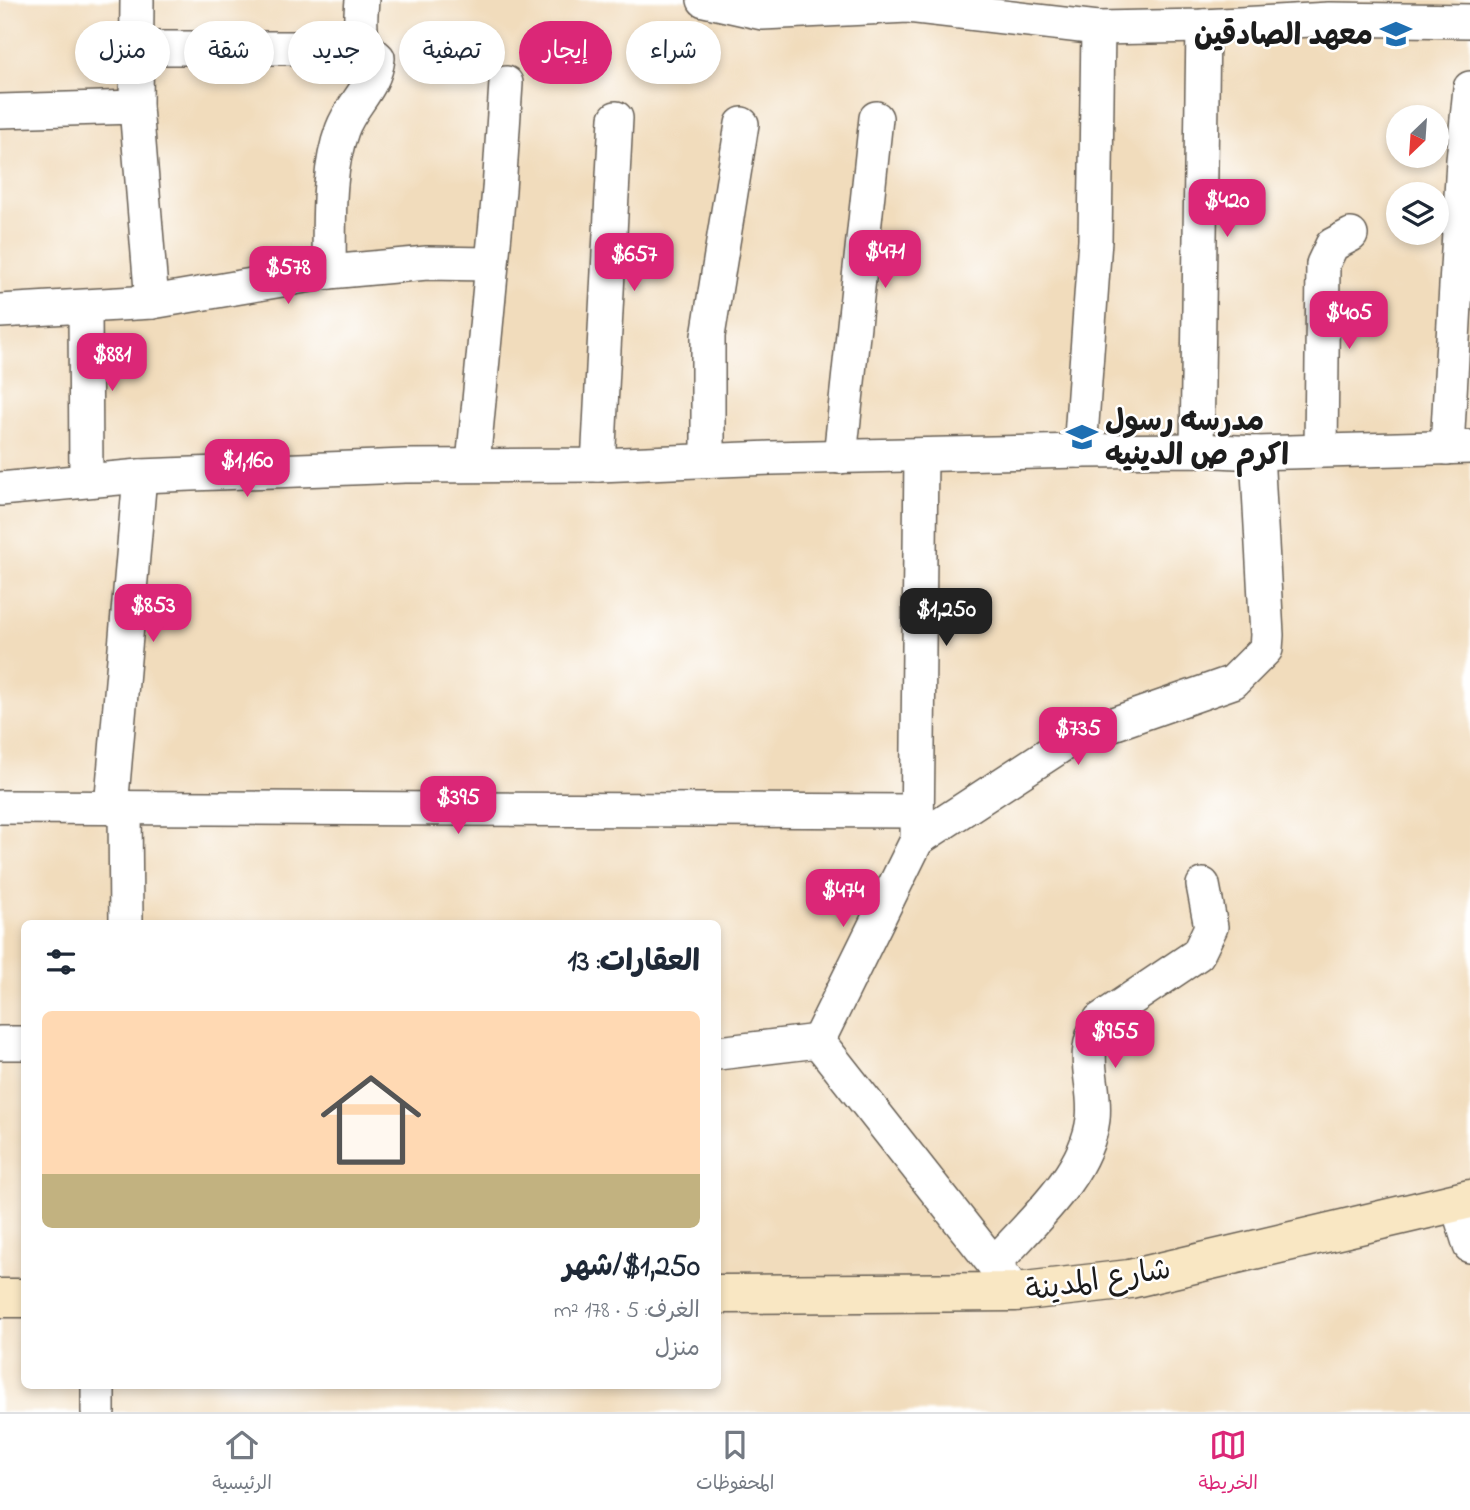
<!DOCTYPE html>
<html lang="ar">
<meta charset="utf-8">
<style>
:root{--surface:#fff;--page:#f2f2f3;--text:#1f2937;--muted:#747a83;--line:#e0e1e3;--accent:#db2777}
body{margin:0;font-family:"Indie Flower","Playpen Sans Arabic",sans-serif;background:var(--page);color:var(--text);direction:rtl;height:100vh;display:flex;flex-direction:column;font-size:26px;white-space:nowrap}
*{box-sizing:border-box;margin:0}
p{font-size:23px;color:var(--muted)}
.icon{flex:none;width:38px;height:38px;fill:none;stroke:currentColor;stroke-width:2;stroke-linecap:round;stroke-linejoin:round}
.map{position:relative;flex:1;overflow:hidden;direction:ltr}
.sheet{position:absolute;left:21px;top:920px;width:700px;height:469px;display:flex;flex-direction:column;background:var(--surface);border-radius:10px;box-shadow:0 4px 10px #0003;direction:rtl}
.sheet>*{flex:none}
.guide{position:absolute;left:21px;top:21px;width:700px;height:63px;direction:rtl;display:flex;gap:14px}
.needle{width:46px;rotate:205deg}
.buttons{position:absolute;left:1386px;top:105px;display:grid;gap:14px}
.buttons a{display:grid;place-items:center;width:63px;height:63px;border-radius:50%;background:var(--surface);box-shadow:0 4px 10px #0003;font-size:35px}
.price{position:absolute;translate:-50% -60px;padding:0 16px;border-radius:14px;background:var(--accent);color:#fff;font-size:23px;line-height:46px;filter:drop-shadow(0 2px 4px #0008)}
.price::after{content:'';position:absolute;left:50%;top:42px;width:21px;height:16px;margin-left:-10px;background:inherit;clip-path:polygon(0 0,100% 0,50% 100%)}
.price.on{background:#222;color:#fff}
ul{padding:0;list-style:none}
li{display:grid;align-content:center;gap:14px;height:371px;padding:0 21px}
li span{display:grid;place-items:center;height:217px;border-radius:10px;color:#555}
li>.icon{margin-inline-start:auto}
span .icon{width:126px;height:126px;fill:#fffc;stroke-width:1}
li b{font-size:30px}
h2{display:flex;justify-content:space-between;align-items:center;height:84px;padding:0 21px;font-size:30px}
.pill{padding:0 24px;border-radius:32px;background:var(--surface);box-shadow:0 4px 10px #0003;font-size:24px;line-height:63px}
.pill.on{background:var(--accent);color:#fff}
.menu{display:flex;justify-content:space-around;align-items:center;height:98px;border-top:2px solid var(--line);background:var(--surface);font-size:19px;color:var(--muted)}
.menu a{display:grid;justify-items:center;gap:4px}
.menu .on{color:var(--accent)}
.map>svg:first-child{display:block}
.lines{fill:none;stroke-linecap:round;stroke-linejoin:round}
.street-casing{stroke:#675f54;stroke-width:36}
.secondary-casing{stroke:#675f54;stroke-width:41}
.street{stroke:#fff;stroke-width:33}
.secondary{stroke:#f9e7c3;stroke-width:38}
.labels{text-anchor:middle;stroke-width:5;stroke-linejoin:round;paint-order:stroke}
.poi-label{font-size:30px;font-weight:bold;fill:#1c1c1c;stroke:#fff;text-anchor:end}
.street-label{font-size:30px;fill:#1c1c1c;stroke:#fff}
</style>
<div class="map">
<svg width="1470" height="1412" viewBox="0 0 1470 1412">
<rect width="100%" height="100%" fill="#fff"/>
<filter id="ink" filterUnits="userSpaceOnUse"><feTurbulence type="fractalNoise" baseFrequency=".0143" numOctaves="2"/><feDisplacementMap in="SourceGraphic" scale="14" xChannelSelector="R" yChannelSelector="G"/><feConvolveMatrix kernelMatrix="1 2 1 2 8 2 1 2 1" color-interpolation-filters="sRGB"/></filter>
<filter id="wash" filterUnits="userSpaceOnUse"><feTurbulence type="fractalNoise" baseFrequency=".00686" numOctaves="4" result="noise"/><feDisplacementMap in="SourceGraphic" scale="28" xChannelSelector="R" yChannelSelector="G"/><feGaussianBlur stdDeviation="1.57" result="paint"/><feColorMatrix in="noise" values="0 0 0 0 0 0 0 0 0 0 0 0 0 0 0 0 0 1.4 0 .05"/><feComposite in="paint" operator="in"/></filter>
<g filter="url(#wash)">
<rect width="100%" height="100%" fill="#f1dcbc"/>
</g>
<g filter="url(#ink)">
<g class="lines">
<defs>
<g id="street">
<path d="M 137,0 L 136,107 L 152,302"/>
<path d="M 704,0 L 762,13 L 908,6 L 1098,28 L 1203,26 L 1329,19 L 1470,21"/>
<path d="M 136,48 L 365,48"/>
<path d="M 0,111 L 136,107"/>
<path d="M 329,272 C 330,226 326,174 342,130 C 351,104 375,88 378,58 C 357,40 360,26 362,0"/>
<path d="M 85,307 L 86,479"/>
<path d="M 0,311 L 152,302 L 329,272 L 427,263 L 490,264"/>
<path d="M 1447,448 L 1463,160 L 1470,88"/>
<path d="M 1197,450 L 1203,26"/>
<path d="M 1321,450 L 1323,264 L 1332,245 L 1351,235"/>
<path d="M 1080,451 L 1095,240 L 1098,28"/>
<path d="M 840,457 L 876,118"/>
<path d="M 708,460 L 708,336 L 742,124"/>
<path d="M 473,464 L 499,190 L 506,83"/>
<path d="M 598,465 L 616,118"/>
<path d="M 0,489 L 140,476 L 405,466 L 598,465 L 771,458 L 1080,451 L 1197,450 L 1257,453 L 1470,447"/>
<path d="M 0,807 L 917,811"/>
<path d="M 125,807 L 126,924"/>
<path d="M 111,808 L 140,476"/>
<path d="M 917,840 L 1073,738 L 1233,682 L 1266,649 L 1267,635 L 1257,453"/>
<path d="M 818,1041 L 917,840 L 921,455"/>
<path d="M 0,1043 L 24,1043"/>
<path d="M 718,1053 L 818,1041 L 1007,1281"/>
<path d="M 1457,1204 L 1470,1246"/>
<path d="M 994,1264 C 1029,1224 1086,1176 1093,1119 C 1097,1081 1078,1058 1100,1020 L 1198,954 L 1211,927 L 1203,885"/>
<path d="M 98,1412 L 98,1386"/>
</g>
<g id="secondary">
<path d="M 718,1294 L 1016,1292 L 1130,1279 L 1470,1199"/>
<path d="M 0,1298 L 24,1298"/>
</g>
</defs>
<use href="#street" class="street-casing"/>
<use href="#secondary" class="secondary-casing"/>
<use href="#street" class="street"/>
<use href="#secondary" class="secondary"/>
</g>
</g>
<defs>
<symbol id="university-bare" viewBox="-9 -9 18 18"><path d="M0-5L7-2L0 1L-7-2ZM-4 1L0 2.5L4 1V4Q0 6-4 4Z" fill="#1f6fb2" stroke="#fff" stroke-width="2.5" paint-order="stroke"/></symbol>
<symbol id="school-bare" viewBox="-9 -9 18 18"><path d="M0-5L7-2L0 1L-7-2ZM-4 1L0 2.5L4 1V4Q0 6-4 4Z" fill="#1f6fb2" stroke="#fff" stroke-width="2.5" paint-order="stroke"/></symbol>
</defs>
<g fill-rule="evenodd">
<use href="#university-bare" x="1374" y="12" width="44" height="44"/>
<use href="#school-bare" x="1060" y="415" width="44" height="44"/>
</g>
<g class="labels">
<g class="poi-label">
<text x="1373" y="44">معهد الصادقين</text>
<text x="1105" y="430" text-anchor="start">مدرسه رسول<tspan x="1105" dy="34">اکرم ص الدینیه</tspan></text>
</g>
<g class="street-label">
<text transform="translate(1098 1279) rotate(-9)" y="10">شارع المدينة</text>
</g>
</g>
</svg>
<div class="buttons">
<a><svg class="needle" viewBox="-14 -14 28 28"><path d="M0-13l5 13h-10z" fill="#e53935"/><path d="M0 13l5-13h-10z" fill="#747a83"/></svg></a>
<a><svg class="icon" aria-label="layers" viewBox="0 0 24 24"><path d="M12 4l9 5-9 5-9-5zM3 14l9 5 9-5"/></svg></a>
</div>
<b class="price" style="left:1227px;top:239px">$420</b>
<b class="price" style="left:885px;top:290px">$471</b>
<b class="price" style="left:634px;top:293px">$657</b>
<b class="price" style="left:288px;top:306px">$578</b>
<b class="price" style="left:1349px;top:351px">$405</b>
<b class="price" style="left:112px;top:393px">$881</b>
<b class="price" style="left:247px;top:499px">$1,160</b>
<b class="price" style="left:153px;top:644px">$853</b>
<b class="price on" style="left:946px;top:648px">$1,250</b>
<b class="price" style="left:1078px;top:767px">$735</b>
<b class="price" style="left:458px;top:836px">$395</b>
<b class="price" style="left:843px;top:929px">$474</b>
<b class="price" style="left:1115px;top:1070px">$955</b>
<div class="guide">
<a class="pill">شراء</a>
<a class="pill on">إيجار</a>
<a class="pill">تصفية</a>
<a class="pill">جديد</a>
<a class="pill">شقة</a>
<a class="pill">منزل</a>
</div>
<section class="sheet">
<h2>العقارات: 13<svg class="icon" aria-label="filters" viewBox="0 0 24 24"><path d="M4 7h16M4 17h16"/><circle cx="9" cy="7" r="2"/><circle cx="15" cy="17" r="2"/></svg></h2>
<ul>
<li><span style="background:linear-gradient(#ffd9b3 75%,#c2b280 0)"><svg class="icon" aria-label="home" viewBox="0 0 24 24"><path d="M3 11l9-7 9 7M6 9v11h12V9"/></svg></span><div><b>$1,250/شهر</b><p>الغرف: 5 · 178 m²</p><p>منزل</p></div></li>
</ul>
</section>
</div>
<nav class="menu">
<a class="on"><svg class="icon" aria-label="map" viewBox="0 0 24 24"><path d="M3 6l6-2 6 2 6-2v14l-6 2-6-2-6 2zM9 4v14M15 6v14"/></svg>الخريطة</a>
<a><svg class="icon" aria-label="saved" viewBox="0 0 24 24"><path d="M7 4h10v16l-5-4-5 4z"/></svg>المحفوظات</a>
<a><svg class="icon" aria-label="home" viewBox="0 0 24 24"><path d="M3 11l9-7 9 7M6 9v11h12V9"/></svg>الرئيسية</a>
</nav>
